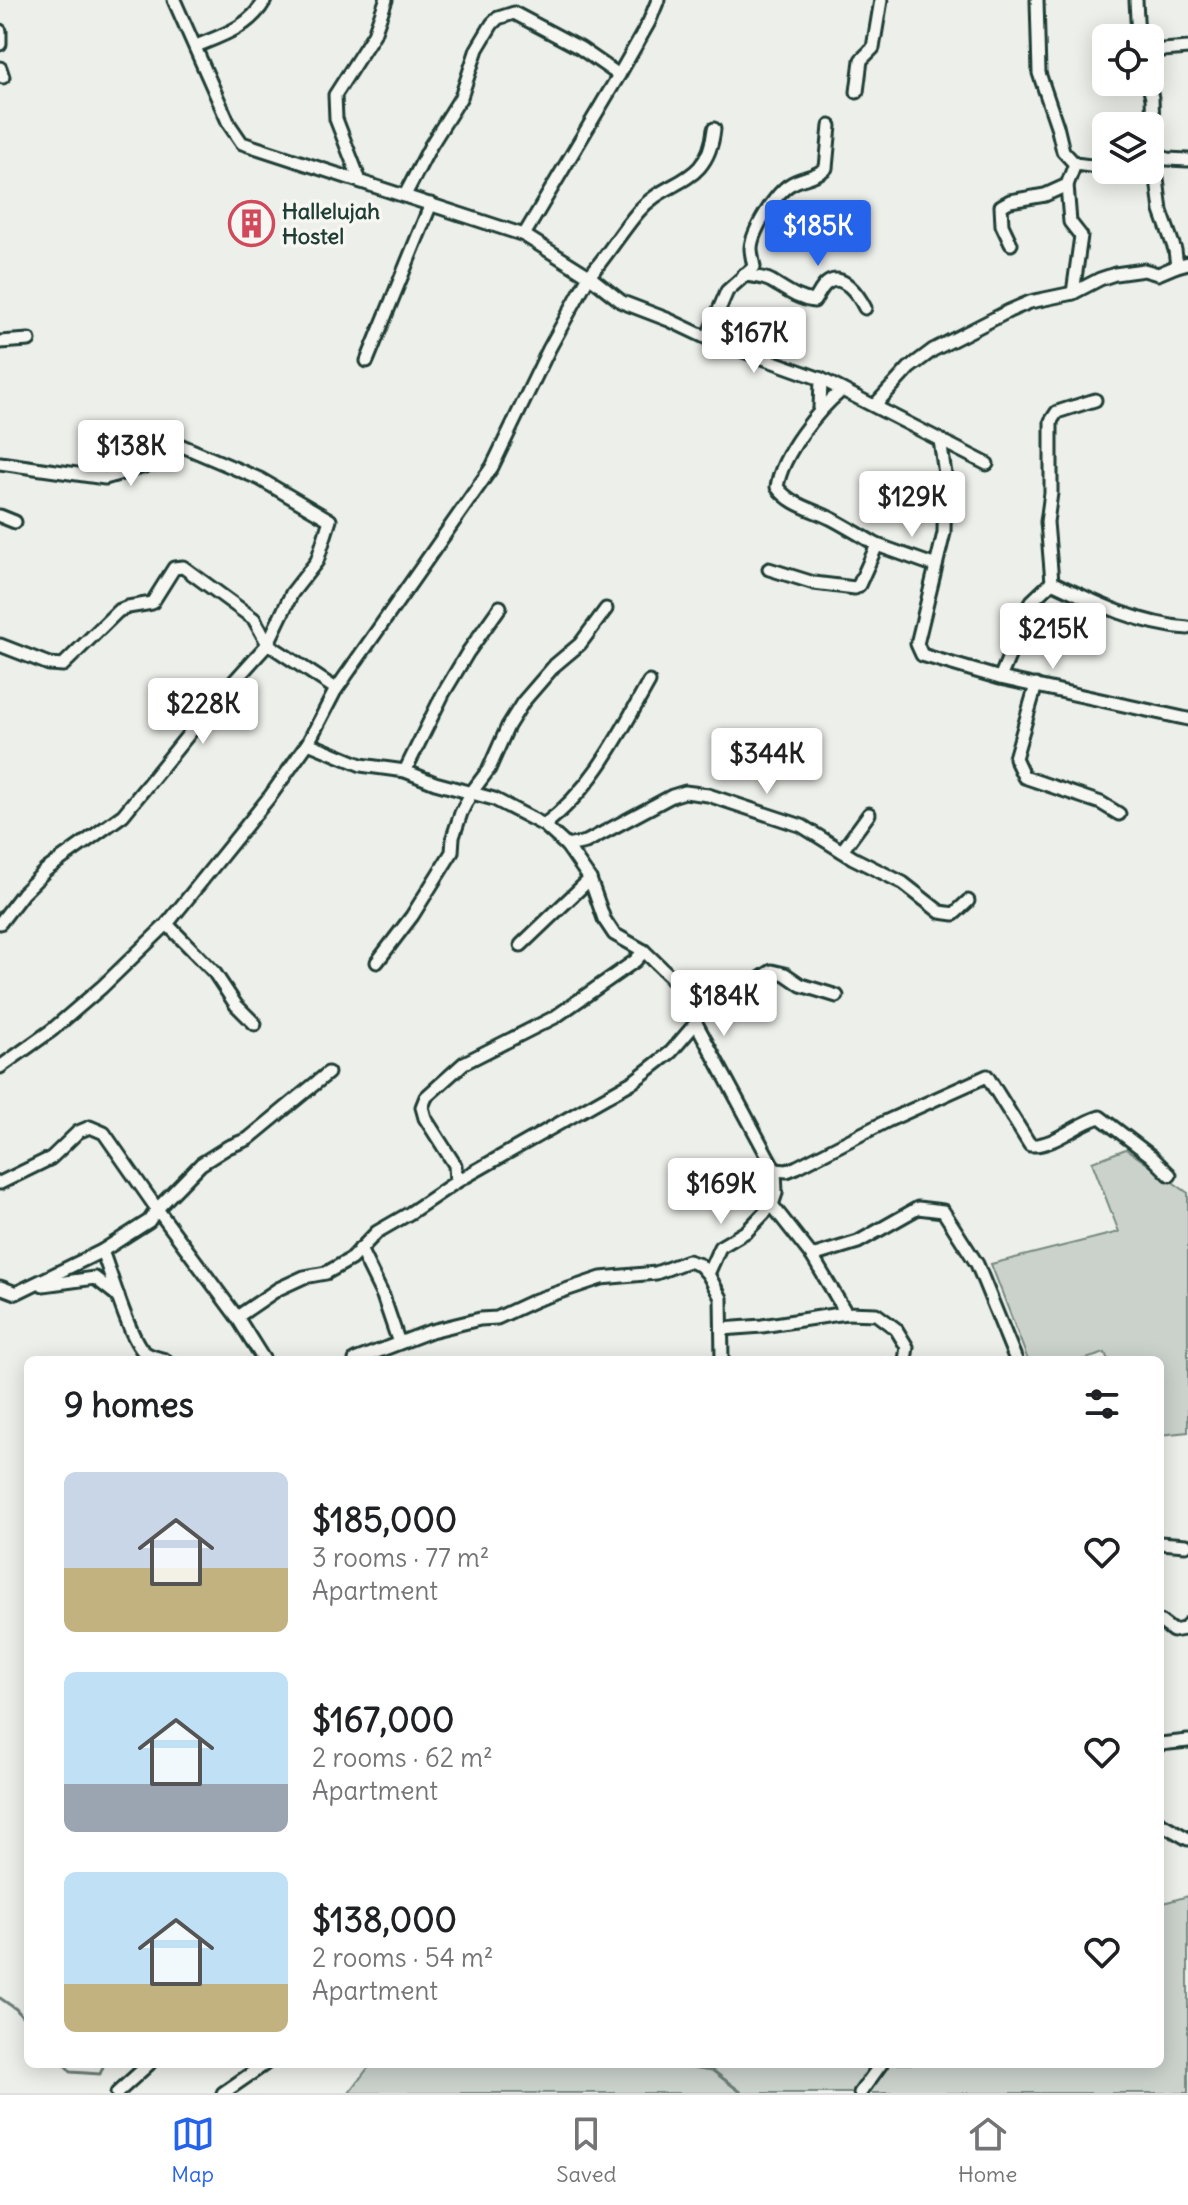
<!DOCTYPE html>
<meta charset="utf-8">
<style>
:root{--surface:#fff;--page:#f2f2f2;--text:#202124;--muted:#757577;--line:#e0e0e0;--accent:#2563eb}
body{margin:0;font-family:Delius,sans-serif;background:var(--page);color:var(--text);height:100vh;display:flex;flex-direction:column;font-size:30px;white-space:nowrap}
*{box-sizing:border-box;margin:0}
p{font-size:26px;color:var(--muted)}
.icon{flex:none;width:44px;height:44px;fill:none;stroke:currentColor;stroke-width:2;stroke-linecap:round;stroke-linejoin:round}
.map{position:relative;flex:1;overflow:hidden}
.side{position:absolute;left:24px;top:1356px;width:1140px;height:712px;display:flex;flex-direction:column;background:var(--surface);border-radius:12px;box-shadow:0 4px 20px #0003}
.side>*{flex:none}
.fabs{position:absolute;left:1092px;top:24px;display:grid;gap:16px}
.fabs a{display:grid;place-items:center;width:72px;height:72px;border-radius:12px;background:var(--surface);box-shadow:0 4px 20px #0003;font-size:40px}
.price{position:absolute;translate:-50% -68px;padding:0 18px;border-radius:8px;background:#fff;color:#222;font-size:26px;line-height:52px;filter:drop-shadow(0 2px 4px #0008)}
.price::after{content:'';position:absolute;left:50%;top:48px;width:24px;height:18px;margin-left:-12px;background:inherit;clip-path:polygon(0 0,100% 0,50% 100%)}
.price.selected{background:var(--accent);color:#fff}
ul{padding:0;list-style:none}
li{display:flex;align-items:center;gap:24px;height:200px;padding:0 40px}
li span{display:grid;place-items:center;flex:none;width:224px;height:160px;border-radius:12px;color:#555}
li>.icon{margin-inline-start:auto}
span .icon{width:96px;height:96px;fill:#fffc;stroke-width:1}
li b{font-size:34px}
h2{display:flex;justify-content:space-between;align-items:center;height:96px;padding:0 40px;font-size:34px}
.tabs{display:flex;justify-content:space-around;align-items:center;height:112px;border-top:2px solid var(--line);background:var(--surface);font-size:22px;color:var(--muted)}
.tabs a{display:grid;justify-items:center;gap:4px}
.tabs .selected{color:var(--accent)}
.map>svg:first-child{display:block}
.green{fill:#cbd2cc;stroke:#758880;stroke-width:2}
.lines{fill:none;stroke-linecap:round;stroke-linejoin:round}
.stream{stroke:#6c7e77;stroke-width:3}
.street-casing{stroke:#1f3d34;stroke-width:17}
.street{stroke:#f6f6f2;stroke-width:11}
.labels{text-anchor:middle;stroke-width:7;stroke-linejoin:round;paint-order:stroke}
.poi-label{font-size:22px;font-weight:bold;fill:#1f3d34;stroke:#f6f6f2;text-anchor:start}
</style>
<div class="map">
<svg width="1188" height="2093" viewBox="0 0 1188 2093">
<rect width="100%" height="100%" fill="#edefea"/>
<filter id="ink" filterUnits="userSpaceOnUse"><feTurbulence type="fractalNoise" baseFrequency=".0125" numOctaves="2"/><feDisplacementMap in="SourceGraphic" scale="16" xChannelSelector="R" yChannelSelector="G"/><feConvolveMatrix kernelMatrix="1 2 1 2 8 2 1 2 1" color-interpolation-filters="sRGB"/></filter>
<g filter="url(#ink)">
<g class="green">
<path d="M 1126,1149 L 1188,1193 L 1188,1432 L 1160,1435 L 1160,1360 L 1108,1360 L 1105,1353 L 1083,1360 L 1028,1360 L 991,1264 L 1119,1232 L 1092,1162 Z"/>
<path d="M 1188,1896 L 1188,2093 L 349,2093 L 371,2064 L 1160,2064 L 1160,1904 Z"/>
</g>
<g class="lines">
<g class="stream">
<path d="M 0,1998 L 16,2009 L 28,2023"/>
<path d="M 64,2064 L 71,2072 L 100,2074 L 104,2064"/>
<path d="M 673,2064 L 712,2070 L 742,2093"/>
</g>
<defs>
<g id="street">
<path d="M 1037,0 L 1039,73 L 1057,126 L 1063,151 L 1075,164 L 1106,168"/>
<path d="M 1136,0 L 1138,38"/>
<path d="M 0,31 L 0,44"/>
<path d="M 196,46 C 223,35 250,27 265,0"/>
<path d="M 1150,51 L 1188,48"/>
<path d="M 0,68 L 3,77"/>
<path d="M 1148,82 L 1152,98 L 1154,154 L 1161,211 L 1175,250 L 1177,266 L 1188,263"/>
<path d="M 857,92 L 861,60 L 873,48 L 881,0"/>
<path d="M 714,129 C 708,187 667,177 638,212 C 620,233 607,256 589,276 L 622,302 L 669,320 L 707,338 L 821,379 L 987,464"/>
<path d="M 1150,156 L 1154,154 L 1167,159 L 1188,160"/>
<path d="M 360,181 L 336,119 L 335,95 L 374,34 L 386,0"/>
<path d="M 1067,185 L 1070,222 L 1081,236 L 1073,293"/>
<path d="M 405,195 L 431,145 L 461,97 L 477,49 L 492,24 L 498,18 L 514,13 L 580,48 L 619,75"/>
<path d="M 524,235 L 619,75 L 649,22 L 658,0"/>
<path d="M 1011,244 L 1002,225 L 1001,206 L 1010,201 L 1045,195 L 1067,185 L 1075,164"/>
<path d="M 744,275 C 753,276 763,277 771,281 C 785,289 797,299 814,301 C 818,296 821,288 826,284 C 842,270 859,296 865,308"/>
<path d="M 707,338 L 727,291 L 754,267 C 753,261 751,254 751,248 C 752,231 776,192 791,184 C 802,177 815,178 826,168 L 830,126"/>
<path d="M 0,342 L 29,340"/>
<path d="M 367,361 L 431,204"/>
<path d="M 1095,400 L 1057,412 L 1051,421 L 1051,493 L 1047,522 L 1052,582 C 1096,603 1138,624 1188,628"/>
<path d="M 875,405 L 909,368 L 933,350 L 1009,311 L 1030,302 L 1073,293 L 1100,279 L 1115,274 L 1144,270 L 1158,274 L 1177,266"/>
<path d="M 820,408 L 821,379"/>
<path d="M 940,440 L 945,474 L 944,533 L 917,644 L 922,655 L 1000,678 L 1188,719"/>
<path d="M 0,463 L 105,478 L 161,461 L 167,447 L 180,445 L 260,479 L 330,520 L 317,561 L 292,593 L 267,645 L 210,708 L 123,815 L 46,870 L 23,893 L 0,923"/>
<path d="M 0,516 L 15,522"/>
<path d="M 877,545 L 936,566"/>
<path d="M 769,569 L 814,583 L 855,588 L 859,585 L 877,545 C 862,536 847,527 832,519 C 813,509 791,506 777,487 C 782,454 817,411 842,390"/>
<path d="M 0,645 L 49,664 L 63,665 L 118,611 L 128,607 L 152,603 L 174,568 L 183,567 L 254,619 L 268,644 L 336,689"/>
<path d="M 1000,678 L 1032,601 L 1052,582"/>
<path d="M 1036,685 L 1015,758 L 1024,777 L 1101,803 L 1119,814"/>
<path d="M 308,743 L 361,765 L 405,771 L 435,783 L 494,799 L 544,825 L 567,846 L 590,879 L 604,919 L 614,934 L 644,951 L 671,977 L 697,1010 L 696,1023 L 775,1170 L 776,1193 L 772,1205 L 812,1256 L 858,1242 L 918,1208 L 943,1211 L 977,1264 L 1016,1360"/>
<path d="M 405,771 L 443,694 L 468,652 L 500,607"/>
<path d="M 544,825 C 593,788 619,735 649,682"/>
<path d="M 567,846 L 586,842 L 672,796 L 685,792 L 708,795 L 802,826 L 853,858 L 903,883 L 940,912 L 954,914 L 968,901"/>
<path d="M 842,851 L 869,814"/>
<path d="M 167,924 L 214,972 L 236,1005 L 255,1024"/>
<path d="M 521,945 L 590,879"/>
<path d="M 377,962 L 412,916 L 452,852 L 453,837 L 461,813 L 471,793 L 489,769 L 508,726 L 523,702 L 555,665 L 580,644 L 606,609"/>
<path d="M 697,1010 C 726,1014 748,984 772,971 L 785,974 L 801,985 L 837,996"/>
<path d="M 0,1067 L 52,1030 L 102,987 L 167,924 L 271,795 L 308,743 L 335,691 L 492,467 L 549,349 L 589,276 L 524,235 L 242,143 L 229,124 L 174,0"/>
<path d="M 775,1170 L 787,1171 L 797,1167 L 887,1121 L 987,1076 L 1030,1145 C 1054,1147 1077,1123 1100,1117 L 1151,1156 L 1170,1175"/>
<path d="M 456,1182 L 455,1165 L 425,1118 L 422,1107 L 426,1097 L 464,1063 L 555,1017 L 635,961 L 644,951"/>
<path d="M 0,1183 L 51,1158 L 78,1132 L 90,1127 L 104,1133 L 157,1209 L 149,1221 L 102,1251"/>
<path d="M 360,1249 L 383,1296 L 399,1343"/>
<path d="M 812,1256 L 846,1313 L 876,1314 L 896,1329 L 907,1347 L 905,1360"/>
<path d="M 708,1274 L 720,1247 L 747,1231 L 772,1205"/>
<path d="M 43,1285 L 95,1278 L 118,1296"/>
<path d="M 0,1287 L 16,1293 L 102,1251 C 111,1274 128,1333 142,1350 C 148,1357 157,1357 165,1360"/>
<path d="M 237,1317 L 278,1289 L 304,1277 L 326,1273 L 351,1259 L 377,1232 L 410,1213 L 456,1182 L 634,1081 L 671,1052 L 696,1023"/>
<path d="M 722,1329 L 762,1326 L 846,1313"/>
<path d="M 264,1360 L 237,1317 L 157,1209 L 201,1164 L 228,1147 L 248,1139 L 328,1073"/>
<path d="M 355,1360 L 431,1331 L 480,1319 L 497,1318 L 536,1300 L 601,1278 L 656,1273 L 688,1261 L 700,1265 L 708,1274 L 721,1298 L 722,1360"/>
<path d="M 1160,1543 L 1186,1545"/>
<path d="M 1160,1621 L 1173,1631 L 1184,1629 L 1188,1624"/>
<path d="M 1160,1744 L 1188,1741"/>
<path d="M 1160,1823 L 1188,1839"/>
<path d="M 117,2093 L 149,2064"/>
<path d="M 223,2093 L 265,2064"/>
<path d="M 860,2093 L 881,2064"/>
</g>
</defs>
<use href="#street" class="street-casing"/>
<use href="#street" class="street"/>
</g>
</g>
<defs>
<symbol id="building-ring" viewBox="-11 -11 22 22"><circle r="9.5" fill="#f6f6f2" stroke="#d1495b" stroke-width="1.5"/><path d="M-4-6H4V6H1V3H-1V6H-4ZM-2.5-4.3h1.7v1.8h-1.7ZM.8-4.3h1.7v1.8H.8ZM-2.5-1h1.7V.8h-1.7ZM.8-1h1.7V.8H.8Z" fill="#d1495b"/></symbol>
</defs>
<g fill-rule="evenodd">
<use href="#building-ring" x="226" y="198" width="51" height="51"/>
</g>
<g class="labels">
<g class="poi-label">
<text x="282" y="219">Hallelujah<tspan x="282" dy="25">Hostel</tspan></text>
</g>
</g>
</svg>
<div class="fabs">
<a><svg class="icon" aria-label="locate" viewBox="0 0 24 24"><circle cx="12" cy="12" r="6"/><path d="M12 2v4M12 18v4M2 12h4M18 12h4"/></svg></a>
<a><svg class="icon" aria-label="layers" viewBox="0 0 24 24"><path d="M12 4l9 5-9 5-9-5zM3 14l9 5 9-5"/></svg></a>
</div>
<b class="price selected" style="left:818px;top:268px">$185K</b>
<b class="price" style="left:754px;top:375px">$167K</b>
<b class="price" style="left:131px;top:488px">$138K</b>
<b class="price" style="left:912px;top:539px">$129K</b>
<b class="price" style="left:1053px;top:671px">$215K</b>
<b class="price" style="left:203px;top:746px">$228K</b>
<b class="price" style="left:767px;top:796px">$344K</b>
<b class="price" style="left:724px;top:1038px">$184K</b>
<b class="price" style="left:721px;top:1226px">$169K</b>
<section class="side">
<h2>9 homes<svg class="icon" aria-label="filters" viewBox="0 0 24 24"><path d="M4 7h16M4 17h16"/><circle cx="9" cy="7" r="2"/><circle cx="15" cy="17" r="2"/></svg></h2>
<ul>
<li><span style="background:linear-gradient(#c9d6e8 60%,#c2b280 0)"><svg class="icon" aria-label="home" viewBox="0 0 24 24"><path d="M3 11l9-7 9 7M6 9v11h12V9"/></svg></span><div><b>$185,000</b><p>3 rooms · 77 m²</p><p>Apartment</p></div><svg class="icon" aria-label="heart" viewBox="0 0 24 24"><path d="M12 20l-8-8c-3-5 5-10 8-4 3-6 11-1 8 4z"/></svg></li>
<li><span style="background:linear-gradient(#bfe0f5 70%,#9aa5b1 0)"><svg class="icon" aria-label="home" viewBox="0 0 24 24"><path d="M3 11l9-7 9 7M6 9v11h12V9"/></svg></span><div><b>$167,000</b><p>2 rooms · 62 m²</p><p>Apartment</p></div><svg class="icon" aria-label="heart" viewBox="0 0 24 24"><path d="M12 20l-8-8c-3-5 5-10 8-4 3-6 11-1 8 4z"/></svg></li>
<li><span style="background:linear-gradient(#bfe0f5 70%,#c2b280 0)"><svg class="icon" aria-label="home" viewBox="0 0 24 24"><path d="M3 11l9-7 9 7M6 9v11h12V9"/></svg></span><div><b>$138,000</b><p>2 rooms · 54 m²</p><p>Apartment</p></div><svg class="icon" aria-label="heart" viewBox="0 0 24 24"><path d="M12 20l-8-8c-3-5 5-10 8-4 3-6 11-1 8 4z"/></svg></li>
</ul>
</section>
</div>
<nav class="tabs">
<a class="selected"><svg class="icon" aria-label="map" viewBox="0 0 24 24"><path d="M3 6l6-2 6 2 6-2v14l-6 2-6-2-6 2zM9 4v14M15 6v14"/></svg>Map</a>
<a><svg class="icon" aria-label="saved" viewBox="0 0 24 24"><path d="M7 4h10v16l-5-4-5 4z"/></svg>Saved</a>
<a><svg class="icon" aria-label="home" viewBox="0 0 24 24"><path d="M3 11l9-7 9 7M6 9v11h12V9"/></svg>Home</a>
</nav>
